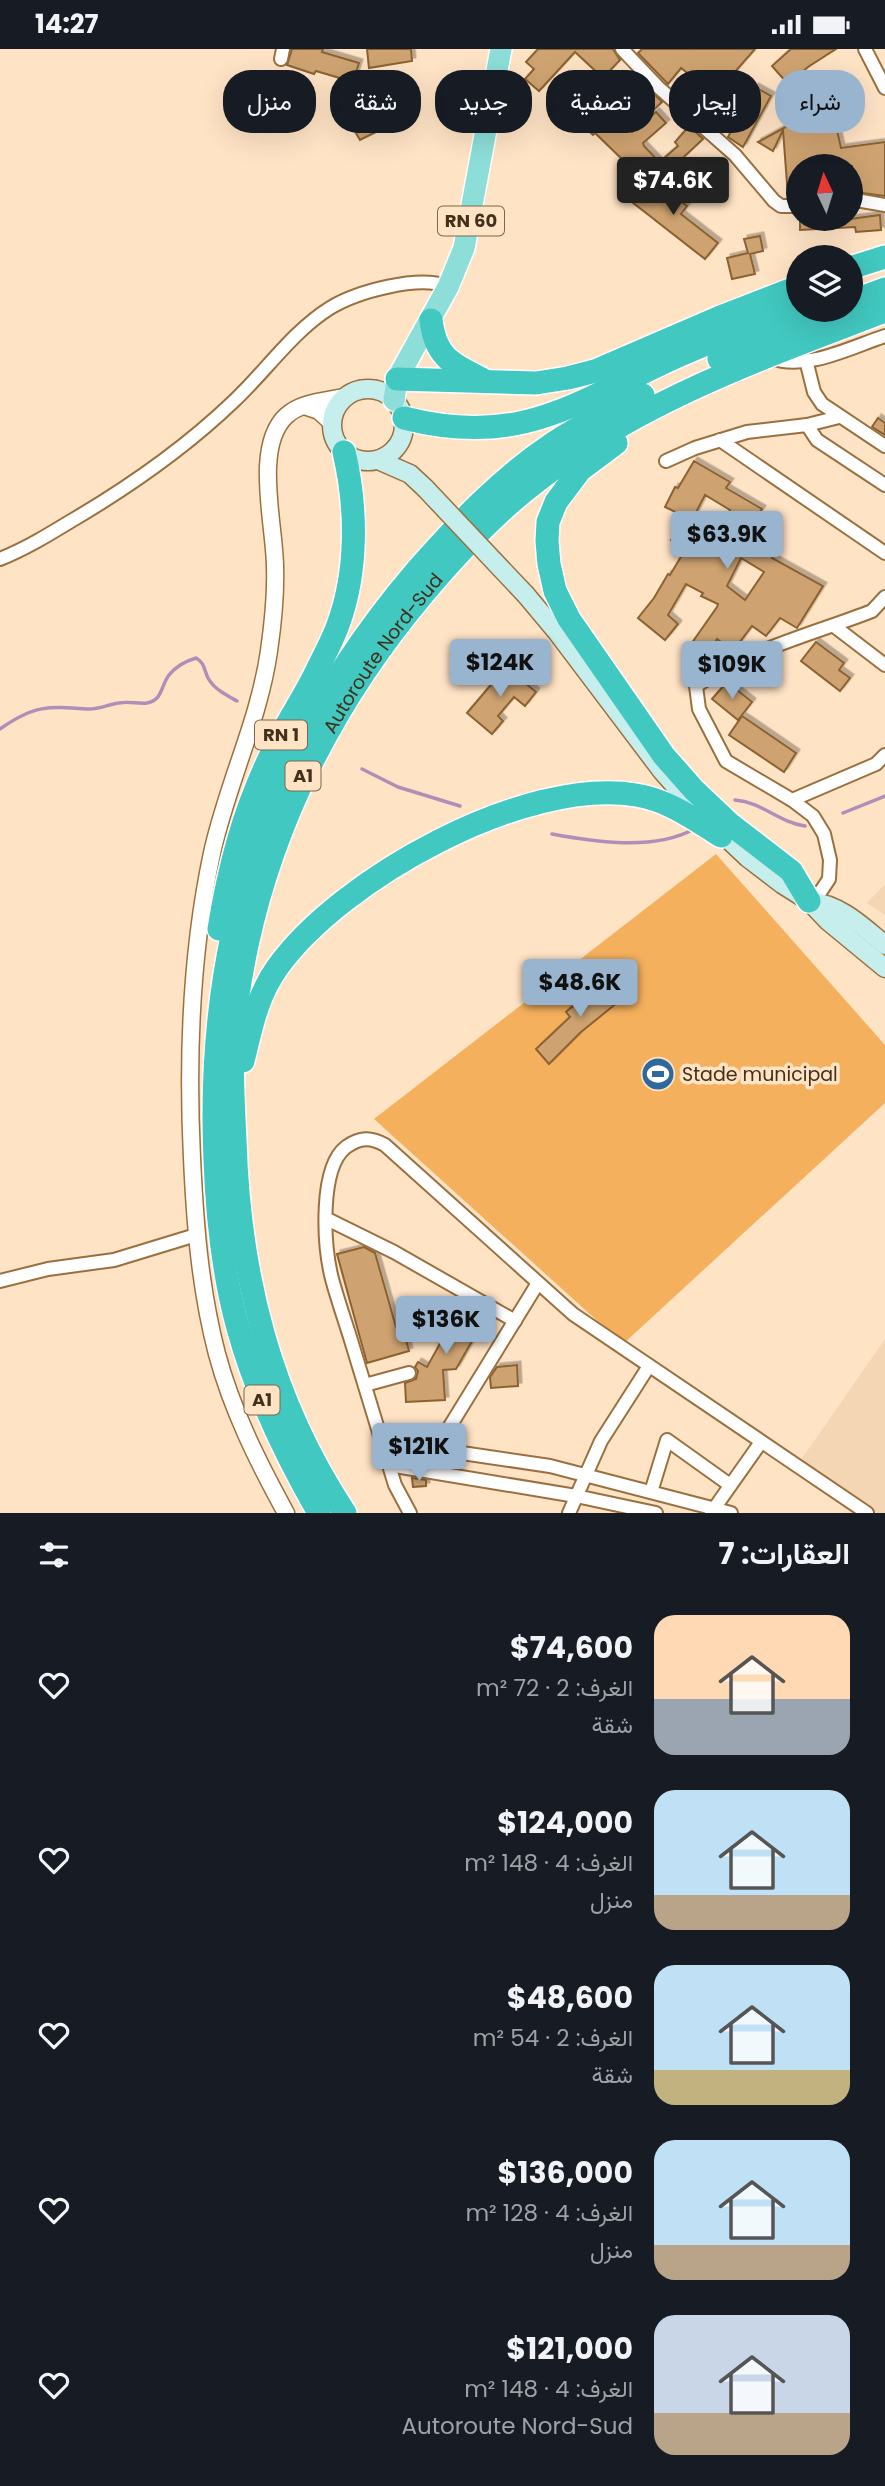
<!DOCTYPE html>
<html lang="ar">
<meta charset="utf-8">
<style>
:root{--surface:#171b24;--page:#242831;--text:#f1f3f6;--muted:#9ea1a6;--accent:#99b4cf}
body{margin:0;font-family:Poppins,Vazirmatn,sans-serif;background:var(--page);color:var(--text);direction:rtl;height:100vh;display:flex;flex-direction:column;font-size:26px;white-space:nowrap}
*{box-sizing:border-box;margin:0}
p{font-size:23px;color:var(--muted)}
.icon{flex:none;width:38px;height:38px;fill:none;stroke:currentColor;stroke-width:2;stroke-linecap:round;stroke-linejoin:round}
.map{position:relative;height:1464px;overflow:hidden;direction:ltr}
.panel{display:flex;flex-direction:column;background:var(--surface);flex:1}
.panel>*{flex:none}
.top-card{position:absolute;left:21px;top:21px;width:844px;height:63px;direction:rtl;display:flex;gap:14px}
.needle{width:46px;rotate:356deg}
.fabs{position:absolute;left:786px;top:105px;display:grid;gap:14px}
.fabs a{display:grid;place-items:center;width:77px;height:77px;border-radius:50%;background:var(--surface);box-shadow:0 7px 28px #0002;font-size:35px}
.price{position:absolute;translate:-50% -60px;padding:0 16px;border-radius:7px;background:var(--accent);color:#111;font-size:23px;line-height:46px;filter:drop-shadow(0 2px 4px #0008)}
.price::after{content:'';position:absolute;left:50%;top:42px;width:21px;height:16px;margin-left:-10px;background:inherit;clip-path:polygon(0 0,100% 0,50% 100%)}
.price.current{background:#222;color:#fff}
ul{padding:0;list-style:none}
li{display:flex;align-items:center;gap:21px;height:175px;padding:0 35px}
li span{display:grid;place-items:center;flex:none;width:196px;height:140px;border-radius:21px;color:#555}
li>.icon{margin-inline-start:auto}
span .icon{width:84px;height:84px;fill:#fffc;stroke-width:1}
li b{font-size:30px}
h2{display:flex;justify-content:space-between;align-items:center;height:84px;padding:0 35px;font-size:30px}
.tag{padding:0 24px;border-radius:28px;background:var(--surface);box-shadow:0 7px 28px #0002;font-size:24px;line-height:63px}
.tag.current{background:var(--accent);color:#111}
.status{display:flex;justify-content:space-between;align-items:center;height:49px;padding:0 35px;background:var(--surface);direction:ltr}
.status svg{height:19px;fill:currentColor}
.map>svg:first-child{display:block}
.built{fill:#f4d5b4}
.green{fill:#f5b05d}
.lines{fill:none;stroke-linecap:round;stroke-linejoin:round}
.stream{stroke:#af8fb8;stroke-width:3.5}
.building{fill:#cfa371;stroke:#8b6231;stroke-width:2;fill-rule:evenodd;filter:url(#shadow)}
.minor-casing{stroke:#9a703f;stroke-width:16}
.tertiary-casing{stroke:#9a703f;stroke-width:19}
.secondary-casing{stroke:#9a703f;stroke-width:21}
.primary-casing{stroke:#fff;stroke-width:24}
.motorway-casing{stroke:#fff;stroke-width:26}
.minor{stroke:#fff;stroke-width:12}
.tertiary{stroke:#fff;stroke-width:16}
.secondary{stroke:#c6eeec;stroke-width:18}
.primary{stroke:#8dded9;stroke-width:21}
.motorway{stroke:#41c8c0;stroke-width:23}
.secondary-bridge-casing{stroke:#9a703f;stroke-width:21;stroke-linecap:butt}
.secondary-bridge{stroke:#c6eeec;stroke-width:18}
.labels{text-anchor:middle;stroke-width:7;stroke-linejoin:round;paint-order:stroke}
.shield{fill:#ffe3c5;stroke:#7b664e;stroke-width:2}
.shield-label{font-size:18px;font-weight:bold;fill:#42301b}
.street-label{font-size:19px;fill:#42301b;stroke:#ffe3c5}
.poi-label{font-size:19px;fill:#42301b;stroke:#ffe3c5;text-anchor:start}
</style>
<div class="status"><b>14:27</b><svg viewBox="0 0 49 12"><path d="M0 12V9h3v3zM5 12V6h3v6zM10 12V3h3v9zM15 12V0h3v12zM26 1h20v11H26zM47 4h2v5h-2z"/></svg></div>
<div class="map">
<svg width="885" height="1464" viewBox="0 0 885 1464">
<defs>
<filter id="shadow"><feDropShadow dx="3.5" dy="-3.5" stdDeviation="0" flood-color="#0004"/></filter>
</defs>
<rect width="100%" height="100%" fill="#ffe3c5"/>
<g class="built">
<path d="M 885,835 L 885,866 L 867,854 Z"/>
<path d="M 885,1290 L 885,1464 L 877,1464 L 801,1411 Z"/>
</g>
<path class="green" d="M 716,805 L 885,996 L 885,1054 L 623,1295 L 374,1070 Z"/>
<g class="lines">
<g class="stream">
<path d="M 0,680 C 34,656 48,657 87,660 C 98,661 109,655 119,654 C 128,652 138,655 147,654 C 163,651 161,636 169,626 C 176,617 186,612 196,609 C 205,614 204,621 208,629 C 214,640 226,646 237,652"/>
<path d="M 362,720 L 398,738 L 460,757"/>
<path d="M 735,751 C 762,753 778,773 805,777"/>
<path d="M 843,764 L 885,747"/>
<path d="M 552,785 C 595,793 654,802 694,780"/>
</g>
</g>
<g class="building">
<path d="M 292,0 L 323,0 L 322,3 L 359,14 L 353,33 L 316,22 L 314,25 L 287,16 Z"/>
<path d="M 367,0 L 411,0 L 412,12 L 369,19 Z"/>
<path d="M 538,0 L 613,0 L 620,11 L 603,29 L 575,3 L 539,42 L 525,30 L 534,20 L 526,13 Z"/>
<path d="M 642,0 L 755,0 L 726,33 L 742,47 L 725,67 L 717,63 L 710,72 L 682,48 L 696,31 L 681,19 L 668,35 L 638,4 Z"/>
<path d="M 791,0 L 836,0 L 808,18 L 788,35 L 772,17 Z"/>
<path d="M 635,26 L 662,53 L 648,66 L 637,53 L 641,49 L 626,35 Z"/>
<path d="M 755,38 L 771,47 L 743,98 L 728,88 Z"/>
<path d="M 585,62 L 604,78 L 615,66 L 632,83 L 656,63 L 666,74 L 643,94 L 644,97 L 663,117 L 647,132 L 628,112 L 626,114 L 595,84 L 593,86 L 577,72 Z"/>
<path d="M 804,63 L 813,82 L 836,77 L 841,99 L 885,93 L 885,147 L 855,143 L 852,117 L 798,117 L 798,148 L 788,148 L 783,81 L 773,102 L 758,93 L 793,74 L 791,70 Z"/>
<path d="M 366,65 L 376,83 L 360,91 L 350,74 Z"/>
<path d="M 689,77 L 703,90 L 671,120 L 663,110 L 678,97 L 675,93 Z"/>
<path d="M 651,129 L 687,157 L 681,165 L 718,194 L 705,210 L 632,153 Z"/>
<path d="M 880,166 L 881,181 L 856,183 L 855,178 L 800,181 L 800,170 L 850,170 Z"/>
<path d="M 760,187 L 763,202 L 750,205 L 755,225 L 732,230 L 727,209 L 748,204 L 744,190 Z"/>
<path d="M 878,369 L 885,374 L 885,386 L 872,378 Z"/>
<path d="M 694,412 L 730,433 L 726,439 L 762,460 L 757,467 L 761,470 L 749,490 L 774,505 L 772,509 L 823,537 L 797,579 L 780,569 L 766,587 L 752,577 L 733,602 L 717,590 L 705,609 L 689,598 L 717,558 L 718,555 L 701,547 L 703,544 L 686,535 L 668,566 L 678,575 L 665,591 L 638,569 L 654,549 L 668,525 L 670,526 L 685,501 L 671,491 L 684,471 L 713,490 L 730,461 L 705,446 L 692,471 L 665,458 L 675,438 L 678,439 ZM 741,509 L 764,523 L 745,551 L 727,537 Z"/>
<path d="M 816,593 L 844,614 L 839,621 L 850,629 L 840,642 L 801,612 Z"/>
<path d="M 506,618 L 536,643 L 525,657 L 514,648 L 498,667 L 503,672 L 492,685 L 467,664 Z"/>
<path d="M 727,633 L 752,653 L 738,671 L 712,650 Z"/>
<path d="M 742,667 L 796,704 L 784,723 L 729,686 Z"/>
<path d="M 606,930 L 623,949 L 581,983 L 549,1015 L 536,1000 L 570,968 L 566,963 Z"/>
<path d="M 364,1198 L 375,1204 L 396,1278 L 402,1276 L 409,1302 L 367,1314 L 337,1205 Z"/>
<path d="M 463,1253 L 487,1266 L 456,1320 L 443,1321 L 445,1351 L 406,1353 L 405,1334 L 416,1330 L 418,1322 L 415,1318 L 418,1313 L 427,1318 Z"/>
<path d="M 517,1316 L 518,1337 L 491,1339 L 490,1328 L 497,1318 Z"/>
<path d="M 412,1429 L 426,1431 L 426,1437 L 413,1438 Z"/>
</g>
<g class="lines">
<defs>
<g id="minor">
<path d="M 622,0 L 658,38 L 735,106 L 774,152 L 781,157 L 798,157"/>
<path d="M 865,0 L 885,39"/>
<path d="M 281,10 L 283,0"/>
<path d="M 850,152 L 862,152 L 885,156"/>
<path d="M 771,309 C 807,322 851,298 885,287"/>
<path d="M 806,311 L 814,343 L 822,355 L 885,397"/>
<path d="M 807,376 L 817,391 L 885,436"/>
<path d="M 720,391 L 885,504"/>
<path d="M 666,412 L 695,399 L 747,383 L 807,376 L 839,368"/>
<path d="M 0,510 C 25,500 48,486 71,472 C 129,438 185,399 234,352 C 266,322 293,282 330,259 C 356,243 420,225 448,238"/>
<path d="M 834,577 L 885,616"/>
<path d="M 792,751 L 876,715 L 885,706"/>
<path d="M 809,852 L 821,842 L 829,830 L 830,811 L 824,785 L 813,767 L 792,751 L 726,712 L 699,660 L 696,637 C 748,601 813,585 872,562 L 885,548"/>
<path d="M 327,1170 L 394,1203 L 515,1272"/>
<path d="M 0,1232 L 48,1220 L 114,1211 L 196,1186"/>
<path d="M 365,1336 L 409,1324"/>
<path d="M 383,1396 L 401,1395 L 550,1417 L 731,1464"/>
<path d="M 436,1400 L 538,1234"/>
<path d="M 389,1416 L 576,1447 L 656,1464"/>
<path d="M 651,1443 L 667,1391 L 730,1436"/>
<path d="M 410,1464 L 395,1436 C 381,1390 367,1344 353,1298 C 346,1274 337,1250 331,1226 C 324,1195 319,1119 346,1098 C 360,1088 371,1088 385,1096 L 573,1265 L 867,1464"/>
<path d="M 569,1464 L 601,1392 L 649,1317"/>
<path d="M 711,1464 L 761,1393"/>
</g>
<g id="tertiary">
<path d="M 304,357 L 319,362 L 332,374"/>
<path d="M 286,1464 C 258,1413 232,1361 217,1305 C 200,1240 195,1175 192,1109 C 187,1007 191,903 212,804 C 227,735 259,672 269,602 C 273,574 276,546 275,518 C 275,477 253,398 286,367 C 302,352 328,352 348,347"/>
</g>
<g id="secondary">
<circle cx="368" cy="376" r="36"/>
<path d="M 378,411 L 410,425 L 425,439"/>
<path d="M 526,546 L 557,583 L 662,722 L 693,757 L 748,809 L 782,835 L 809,852 L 828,872 L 885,919"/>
<path d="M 809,852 C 841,856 861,876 885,896"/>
</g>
<path id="primary" d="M 394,351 L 397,330 L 448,238 L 464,199 L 501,0"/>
<g id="motorway">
<path d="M 850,219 L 885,208"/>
<path d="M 850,253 L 885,240"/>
<path d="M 431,271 C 435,307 451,315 482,330"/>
<path d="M 719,310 L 831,261"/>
<path d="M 397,330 L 536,334 L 568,329 L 595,322 L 718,269 L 798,238"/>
<path d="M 404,369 C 517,398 571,357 669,311 C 711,292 755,276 798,258"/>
<path d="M 616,394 L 580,421 L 556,453 L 548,473 L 547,492 L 549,515 L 555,542 L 569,570 L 664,707 L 694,741 L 730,775 L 791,822 L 809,852"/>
<path d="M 219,880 C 229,819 243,764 270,708 C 284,677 304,649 318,619 C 325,605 333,590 338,576 C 358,522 357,458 344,403"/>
<path d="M 243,1012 C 251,979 257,947 277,919 C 340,830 526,727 636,746 C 668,751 694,770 721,787"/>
<path d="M 319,1464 C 285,1405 256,1345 238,1279 C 223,1225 217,1166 215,1111 C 205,884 270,693 418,520 C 458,475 501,429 552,395 C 581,376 612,361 643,346"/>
<path id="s1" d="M 345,1464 C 270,1351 239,1226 235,1091 C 233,1048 230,1004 236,960 C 256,804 323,664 424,544 C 456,506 488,471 527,440 C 633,354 760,310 885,262"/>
</g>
</defs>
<use href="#minor" class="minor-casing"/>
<use href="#tertiary" class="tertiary-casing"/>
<use href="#secondary" class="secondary-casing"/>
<use href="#primary" class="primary-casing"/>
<use href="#motorway" class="motorway-casing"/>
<use href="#minor" class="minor"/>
<use href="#tertiary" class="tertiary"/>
<use href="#secondary" class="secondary"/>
<use href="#primary" class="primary"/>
<use href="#motorway" class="motorway"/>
<defs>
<path id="secondary-bridge" d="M 425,439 L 526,546"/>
</defs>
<use href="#secondary-bridge" class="secondary-bridge-casing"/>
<use href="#secondary-bridge" class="secondary-bridge"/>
</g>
<defs>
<symbol id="stadium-disc" viewBox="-11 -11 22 22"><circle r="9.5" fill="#2d689f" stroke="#ffe3c5"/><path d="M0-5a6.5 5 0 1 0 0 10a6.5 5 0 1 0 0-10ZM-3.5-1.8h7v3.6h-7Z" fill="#fff"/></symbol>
</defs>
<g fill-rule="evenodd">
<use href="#stadium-disc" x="639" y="1006" width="38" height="38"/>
</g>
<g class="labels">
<g class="shield">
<rect x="438" y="157.5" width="66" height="29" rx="5"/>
<rect x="255" y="671.5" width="52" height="29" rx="5"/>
<rect x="285.5" y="712.5" width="35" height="29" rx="5"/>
<rect x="244.5" y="1336.5" width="35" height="29" rx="5"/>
</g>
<g class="shield-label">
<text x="471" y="178">RN 60</text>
<text x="281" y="692">RN 1</text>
<text x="303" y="733">A1</text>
<text x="262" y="1357">A1</text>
</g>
<g class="street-label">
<text dy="7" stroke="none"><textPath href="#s1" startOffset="915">Autoroute Nord-Sud</textPath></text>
</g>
<g class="poi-label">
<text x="682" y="1032">Stade municipal</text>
</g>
</g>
</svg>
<div class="fabs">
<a><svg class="needle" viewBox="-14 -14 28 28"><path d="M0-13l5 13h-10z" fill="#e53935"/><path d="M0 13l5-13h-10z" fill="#9ea1a6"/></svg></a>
<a><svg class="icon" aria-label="layers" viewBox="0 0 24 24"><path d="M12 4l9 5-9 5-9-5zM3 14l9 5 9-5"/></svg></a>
</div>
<b class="price current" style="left:673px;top:168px">$74.6K</b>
<b class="price" style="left:727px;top:522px">$63.9K</b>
<b class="price" style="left:500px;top:650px">$124K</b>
<b class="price" style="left:732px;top:652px">$109K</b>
<b class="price" style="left:580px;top:970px">$48.6K</b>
<b class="price" style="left:446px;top:1307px">$136K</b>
<b class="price" style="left:419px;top:1434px">$121K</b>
<div class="top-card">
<a class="tag current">شراء</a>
<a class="tag">إيجار</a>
<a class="tag">تصفية</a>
<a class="tag">جديد</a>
<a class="tag">شقة</a>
<a class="tag">منزل</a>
</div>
</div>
<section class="panel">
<h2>العقارات: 7<svg class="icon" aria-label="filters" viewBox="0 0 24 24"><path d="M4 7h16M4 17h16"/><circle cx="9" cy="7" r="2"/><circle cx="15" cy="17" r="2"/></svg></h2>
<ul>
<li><span style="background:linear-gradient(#ffd9b3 60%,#9aa5b1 0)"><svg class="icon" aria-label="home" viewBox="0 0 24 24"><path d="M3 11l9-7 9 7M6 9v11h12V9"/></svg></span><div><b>$74,600</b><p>الغرف: 2 · 72 m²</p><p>شقة</p></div><svg class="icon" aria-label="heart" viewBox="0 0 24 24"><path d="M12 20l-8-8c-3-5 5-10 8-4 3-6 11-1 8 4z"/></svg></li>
<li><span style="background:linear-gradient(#bfe0f5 75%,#b9a48a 0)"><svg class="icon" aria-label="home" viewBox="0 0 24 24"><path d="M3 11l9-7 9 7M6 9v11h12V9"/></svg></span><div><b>$124,000</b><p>الغرف: 4 · 148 m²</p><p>منزل</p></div><svg class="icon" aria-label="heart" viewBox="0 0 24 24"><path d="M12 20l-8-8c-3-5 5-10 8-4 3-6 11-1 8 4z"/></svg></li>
<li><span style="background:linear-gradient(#bfe0f5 75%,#c2b280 0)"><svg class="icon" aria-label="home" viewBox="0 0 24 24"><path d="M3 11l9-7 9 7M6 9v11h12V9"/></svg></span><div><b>$48,600</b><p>الغرف: 2 · 54 m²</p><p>شقة</p></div><svg class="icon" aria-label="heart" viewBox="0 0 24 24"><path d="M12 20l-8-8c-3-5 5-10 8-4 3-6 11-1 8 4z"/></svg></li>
<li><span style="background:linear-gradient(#bfe0f5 75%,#b9a48a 0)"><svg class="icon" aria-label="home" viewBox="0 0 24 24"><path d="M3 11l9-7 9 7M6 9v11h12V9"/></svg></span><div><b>$136,000</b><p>الغرف: 4 · 128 m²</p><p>منزل</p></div><svg class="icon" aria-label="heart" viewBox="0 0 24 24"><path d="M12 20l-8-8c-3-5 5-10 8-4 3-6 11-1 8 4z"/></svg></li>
<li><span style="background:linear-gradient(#c9d6e8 70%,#b9a48a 0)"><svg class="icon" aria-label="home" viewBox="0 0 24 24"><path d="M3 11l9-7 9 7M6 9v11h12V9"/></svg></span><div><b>$121,000</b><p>الغرف: 4 · 148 m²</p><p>Autoroute Nord-Sud</p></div><svg class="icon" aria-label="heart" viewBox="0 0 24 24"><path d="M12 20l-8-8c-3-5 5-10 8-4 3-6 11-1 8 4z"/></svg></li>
</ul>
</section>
